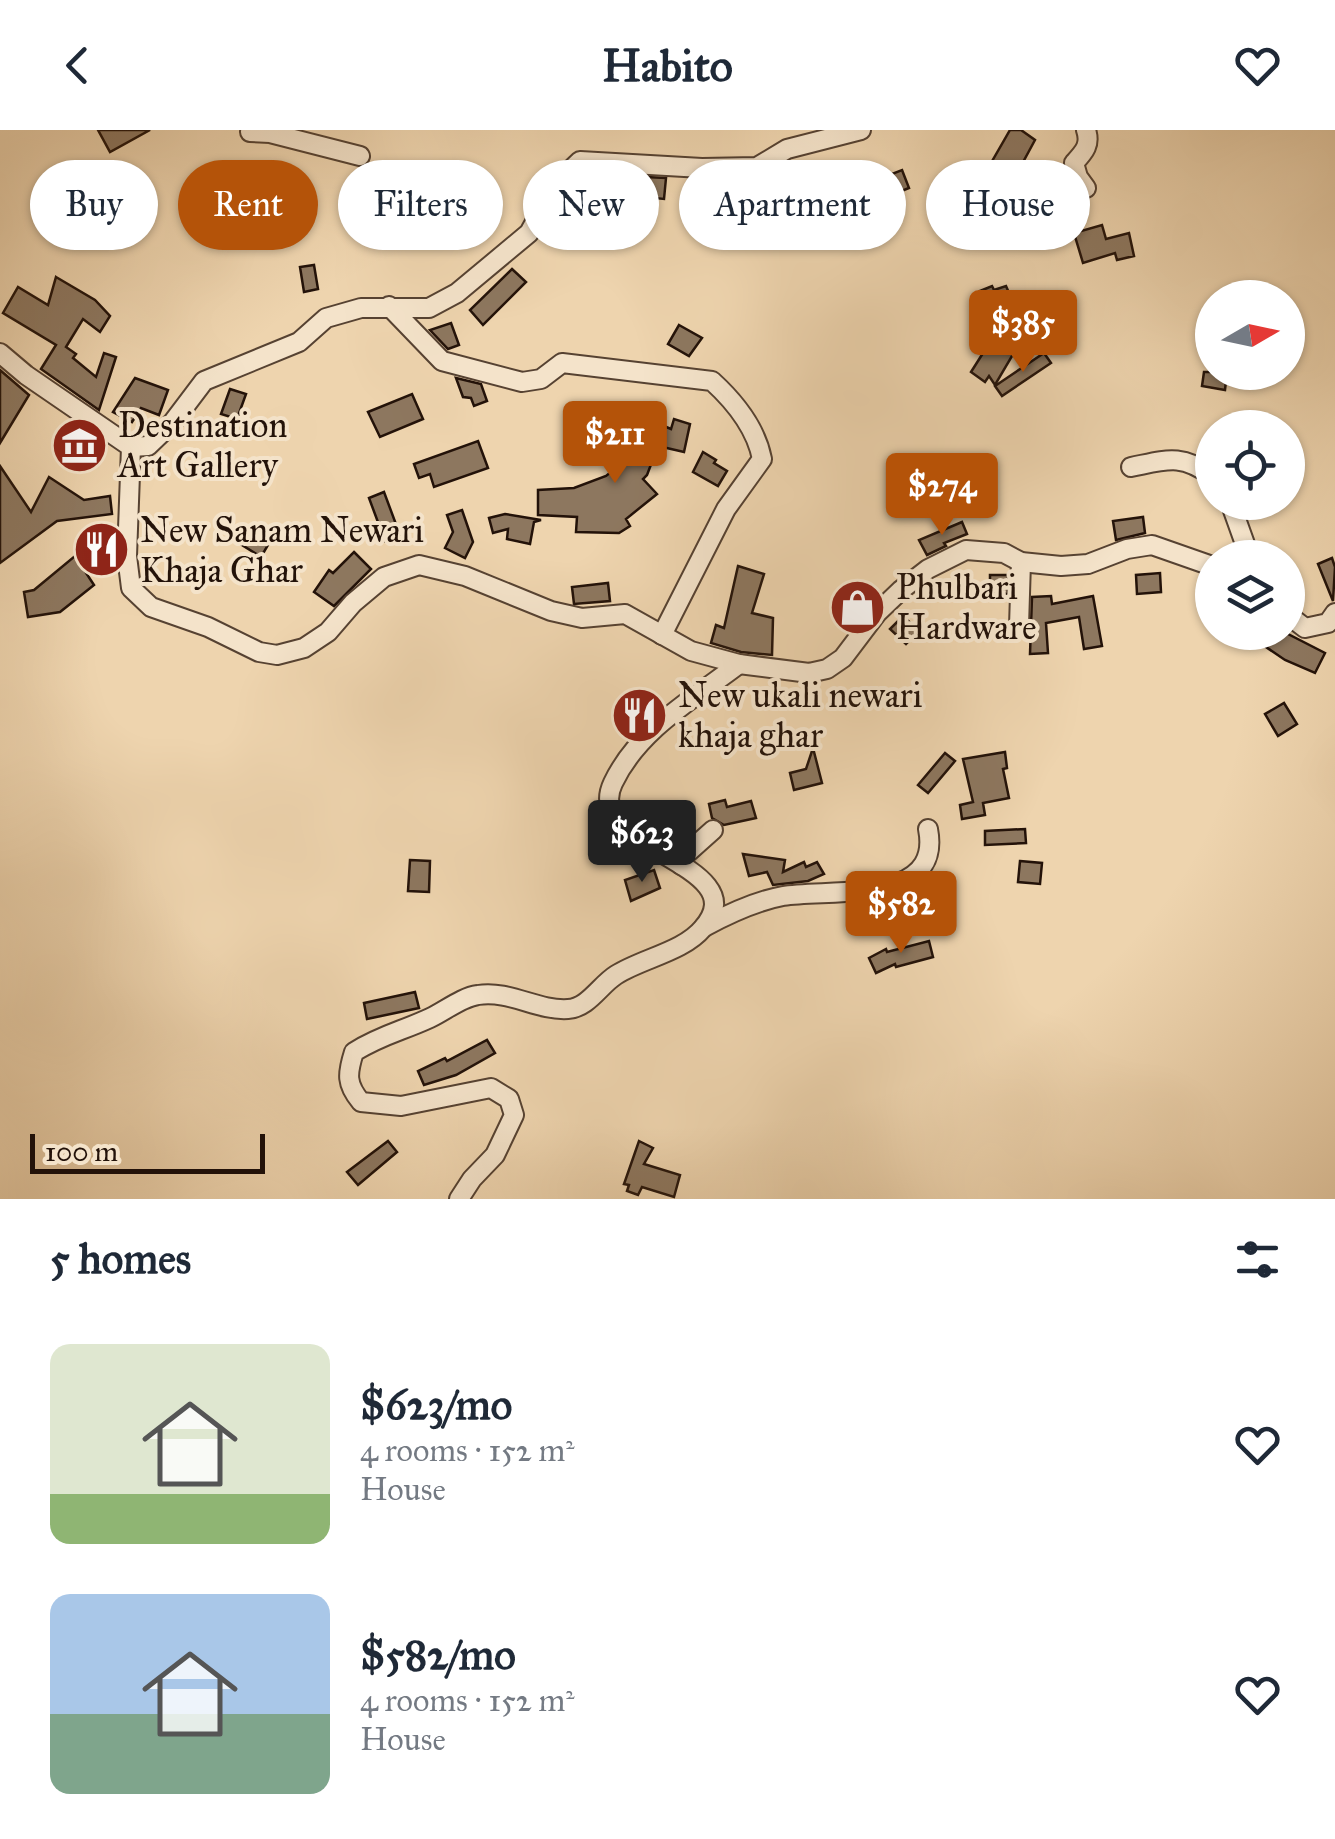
<!DOCTYPE html>
<meta charset="utf-8">
<style>
:root{--surface:#fff;--page:#f6f6f7;--text:#1f2937;--muted:#747a83;--accent:#b45309}
body{margin:0;font-family:"IM FELL Great Primer",serif;background:var(--page);color:var(--text);height:100vh;display:flex;flex-direction:column;font-size:38px;white-space:nowrap}
*{box-sizing:border-box;margin:0}
p{font-size:32px;color:var(--muted)}
.icon{flex:none;width:55px;height:55px;fill:none;stroke:currentColor;stroke-width:2;stroke-linecap:round;stroke-linejoin:round}
.map{position:relative;height:1069px;overflow:hidden}
.panel{display:flex;flex-direction:column;background:var(--surface);flex:1}
.panel>*{flex:none}
.hud{position:absolute;left:30px;top:30px;width:1275px;height:90px;display:flex;gap:20px}
.needle{width:65px;rotate:81deg}
.buttons{position:absolute;left:1195px;top:150px;display:grid;gap:20px}
.buttons a{display:grid;place-items:center;width:110px;height:110px;border-radius:50%;background:var(--surface);box-shadow:0 2px 8px #0004;font-size:50px}
.scale{position:absolute;left:30px;bottom:25px;width:235px;box-sizing:border-box;padding-left:10px;border:5px solid #231209;border-top:0;font-size:28px;line-height:35px;white-space:nowrap;color:#231209;-webkit-text-stroke:8px #f4e3ca;paint-order:stroke}
.price{position:absolute;translate:-50% -85px;padding:0 22px;border-radius:10px;background:var(--accent);color:#fff;font-size:32px;line-height:65px;filter:drop-shadow(0 2px 5px #0008)}
.price::after{content:'';position:absolute;left:50%;top:60px;width:30px;height:22px;margin-left:-15px;background:inherit;clip-path:polygon(0 0,100% 0,50% 100%)}
.price.active{background:#222;color:#fff}
ul{padding:0;list-style:none}
li{display:flex;align-items:center;gap:30px;height:250px;padding:0 50px}
li span{display:grid;place-items:center;flex:none;width:280px;height:200px;border-radius:20px;color:#555}
li>.icon{margin-inline-start:auto}
span .icon{width:120px;height:120px;fill:#fffc;stroke-width:1}
li b{font-size:42px}
h2{display:flex;justify-content:space-between;align-items:center;height:120px;padding:0 50px;font-size:42px}
.tag{padding:0 35px;border-radius:45px;background:var(--surface);box-shadow:0 2px 8px #0004;font-size:35px;line-height:90px}
.tag.active{background:var(--accent);color:#fff}
header{display:flex;justify-content:space-between;align-items:center;height:130px;padding:0 50px;background:var(--surface);font-size:45px;font-weight:700}
.map>svg:first-child{display:block}
.building{fill:#8d775f;stroke:#231209;stroke-width:2.5}
.lines{fill:none;stroke-linecap:round;stroke-linejoin:round}
.minor-casing{stroke:#564232;stroke-width:22}
.minor{stroke:#f4e3ca;stroke-width:18}
.labels{text-anchor:middle;stroke-width:8;stroke-linejoin:round;paint-order:stroke}
.poi-label{font-size:35px;fill:#231209;stroke:#f4e3ca;text-anchor:start}
</style>
<header><svg class="icon" aria-label="back" viewBox="0 0 24 24"><path d="M15 5l-7 7 7 7"/></svg>Habito<svg class="icon" aria-label="heart" viewBox="0 0 24 24"><path d="M12 20l-8-8c-3-5 5-10 8-4 3-6 11-1 8 4z"/></svg></header>
<div class="map">
<svg width="1335" height="1069" viewBox="0 0 1335 1069">
<rect width="100%" height="100%" fill="#eed4ae"/>
<filter id="stains"><feTurbulence type="fractalNoise" baseFrequency=".002" numOctaves="4"/><feColorMatrix values="0 0 0 0 .2 0 0 0 0 .09 0 0 0 0 .02 0 0 0 .5 -.17"/></filter>
<radialGradient id="worn" r=".72"><stop offset=".6" stop-color="#630" stop-opacity="0"/><stop offset="1" stop-color="#630" stop-opacity=".3"/></radialGradient>
<g class="building">
<path d="M 98,0 L 150,0 L 110,22 Z"/>
<path d="M 1010,0 L 1021,0 L 1035,10 L 1015,47 L 995,71 L 982,54 L 991,44 L 987,40 Z"/>
<path d="M 902,40 L 909,58 L 887,67 L 879,49 Z"/>
<path d="M 646,47 L 666,48 L 664,69 L 644,67 Z"/>
<path d="M 807,49 L 830,72 L 819,83 L 814,77 L 799,92 L 794,87 L 771,108 L 751,86 L 768,71 L 776,79 Z"/>
<path d="M 716,50 L 749,53 L 745,74 L 713,68 Z"/>
<path d="M 1102,95 L 1106,109 L 1129,103 L 1134,126 L 1117,130 L 1115,123 L 1083,133 L 1074,103 Z"/>
<path d="M 314,135 L 318,159 L 304,162 L 300,137 Z"/>
<path d="M 512,139 L 526,152 L 483,195 L 470,180 Z"/>
<path d="M 56,147 L 95,170 L 110,186 L 100,202 L 83,189 L 66,217 L 76,224 L 73,228 L 96,247 L 104,223 L 116,227 L 99,280 L 41,239 L 56,215 L 3,183 L 18,157 L 48,175 Z"/>
<path d="M 992,156 L 994,160 L 1006,156 L 1013,172 L 989,181 L 980,161 Z"/>
<path d="M 1004,190 L 1026,202 L 995,255 L 989,246 L 985,252 L 971,242 Z"/>
<path d="M 451,193 L 459,215 L 448,219 L 430,200 Z"/>
<path d="M 679,195 L 702,208 L 689,226 L 668,214 Z"/>
<path d="M 1044,223 L 1051,233 L 1002,266 L 995,256 Z"/>
<path d="M 0,240 L 29,265 L 0,313 Z"/>
<path d="M 1204,242 L 1227,242 L 1225,260 L 1202,256 Z"/>
<path d="M 135,248 L 168,260 L 159,285 L 141,278 L 132,292 L 113,282 Z"/>
<path d="M 456,248 L 481,254 L 487,271 L 474,276 L 471,268 L 463,267 Z"/>
<path d="M 230,259 L 246,264 L 237,289 L 221,284 Z"/>
<path d="M 412,264 L 423,289 L 380,307 L 368,282 Z"/>
<path d="M 647,289 L 671,299 L 674,289 L 690,294 L 684,322 L 658,316 L 647,345 L 643,349 L 657,364 L 626,389 L 630,396 L 619,403 L 576,402 L 577,387 L 538,385 L 538,360 L 574,358 L 606,346 L 635,323 Z"/>
<path d="M 478,311 L 488,338 L 434,357 L 430,344 L 419,348 L 414,334 Z"/>
<path d="M 703,322 L 716,330 L 714,333 L 727,341 L 718,356 L 693,342 Z"/>
<path d="M 0,336 L 31,382 L 49,347 L 84,370 L 110,366 L 112,384 L 57,391 L 0,433 Z"/>
<path d="M 384,362 L 400,405 L 385,411 L 369,368 Z"/>
<path d="M 462,380 L 473,412 L 465,428 L 445,418 L 453,402 L 447,385 Z"/>
<path d="M 505,384 L 541,390 L 534,392 L 530,414 L 507,409 L 508,399 L 493,403 L 489,388 Z"/>
<path d="M 1143,387 L 1145,403 L 1116,410 L 1113,391 Z"/>
<path d="M 962,392 L 967,404 L 944,413 L 946,416 L 927,425 L 919,410 Z"/>
<path d="M 241,398 L 268,415 L 261,427 L 234,410 Z"/>
<path d="M 354,422 L 371,439 L 334,476 L 314,462 L 329,440 L 333,443 Z"/>
<path d="M 75,426 L 94,455 L 60,482 L 28,487 L 24,462 L 34,460 Z"/>
<path d="M 1332,428 L 1335,437 L 1333,471 L 1318,434 Z"/>
<path d="M 738,436 L 764,444 L 752,483 L 773,488 L 772,525 L 741,522 L 711,513 L 716,495 L 724,498 Z"/>
<path d="M 1160,443 L 1161,462 L 1137,464 L 1136,445 Z"/>
<rect x="990" y="445" width="18" height="19"/>
<path d="M 608,453 L 610,471 L 574,474 L 572,457 Z"/>
<path d="M 1051,466 L 1052,474 L 1093,466 L 1102,516 L 1084,519 L 1079,487 L 1046,493 L 1048,523 L 1030,524 L 1032,467 Z"/>
<path d="M 903,486 L 919,501 L 906,514 L 890,499 Z"/>
<path d="M 1244,502 L 1284,502 L 1325,523 L 1315,543 L 1285,530 Z"/>
<path d="M 1284,573 L 1297,594 L 1278,606 L 1265,584 Z"/>
<path d="M 813,618 L 822,653 L 794,660 L 790,643 L 806,639 Z"/>
<path d="M 1005,622 L 1007,638 L 1003,639 L 1009,668 L 983,673 L 985,685 L 962,689 L 960,675 L 973,672 L 963,629 Z"/>
<path d="M 945,623 L 955,631 L 928,663 L 918,655 Z"/>
<path d="M 725,670 L 727,677 L 751,671 L 756,688 L 724,695 L 712,688 L 709,674 Z"/>
<path d="M 1025,699 L 1026,713 L 985,715 L 985,701 Z"/>
<path d="M 743,724 L 785,730 L 783,742 L 804,732 L 806,737 L 817,732 L 824,744 L 808,751 L 773,755 L 767,742 L 749,746 Z"/>
<path d="M 410,730 L 430,731 L 429,762 L 408,761 Z"/>
<path d="M 1020,731 L 1042,733 L 1040,754 L 1018,752 Z"/>
<path d="M 654,740 L 660,758 L 631,771 L 625,750 Z"/>
<path d="M 929,811 L 933,827 L 896,837 L 895,834 L 876,843 L 869,828 L 886,819 L 887,822 Z"/>
<path d="M 415,862 L 419,878 L 367,889 L 364,873 Z"/>
<path d="M 487,910 L 495,923 L 456,945 L 424,955 L 418,941 L 445,928 L 447,931 Z"/>
<path d="M 388,1011 L 397,1022 L 358,1055 L 347,1042 Z"/>
<path d="M 639,1011 L 653,1018 L 644,1034 L 680,1045 L 674,1067 L 642,1057 L 638,1065 L 627,1061 L 629,1055 L 624,1054 Z"/>
</g>
<g class="lines">
<defs>
<g id="minor">
<path d="M 1086,0 C 1091,15 1084,22 1074,33 L 1078,47 L 1086,58"/>
<path d="M 250,2 L 270,3 L 360,26"/>
<path d="M 389,176 L 442,231 L 522,252 L 541,249 L 562,233 L 712,251 C 735,272 756,298 762,329 L 726,379 L 662,505"/>
<path d="M 0,223 L 26,245 L 131,317 L 127,426 L 131,458 L 151,477 L 208,497 L 259,522 L 277,525 L 304,518 L 328,502 L 353,473 L 384,447 L 419,435 L 465,446 L 551,481 L 582,488 L 625,484 L 691,521 L 739,534 L 809,543 L 827,539 L 843,528 L 877,483 L 901,460 L 928,439 L 966,420 L 1004,423 L 1021,432 L 1061,436 L 1088,434 L 1127,419 L 1152,415 L 1212,436"/>
<path d="M 131,317 L 148,316 L 173,292 L 204,251 L 299,212 L 326,188 L 361,178 L 429,178 L 457,163 L 529,103 L 556,54 L 580,31 L 702,38 L 757,37 L 787,19 L 861,0"/>
<path d="M 1131,337 C 1166,330 1181,323 1212,346"/>
<path d="M 1230,372 L 1250,428"/>
<path d="M 1288,485 L 1305,498 L 1328,493 L 1335,483"/>
<path d="M 1019,496 L 1021,432"/>
<path d="M 681,735 L 685,725 L 713,700"/>
<path d="M 704,797 C 728,784 756,771 783,766 C 830,758 943,776 928,699"/>
<path d="M 459,1069 L 472,1049 L 495,1025 L 514,985 L 509,969 L 491,958 L 401,976 L 361,972 C 346,954 347,944 354,922 C 381,905 402,901 430,888 C 445,881 462,867 478,865 C 510,860 537,881 568,879 C 588,878 600,855 616,845 C 643,828 683,822 703,798 C 759,733 581,720 613,653 C 638,600 693,569 739,534"/>
</g>
</defs>
<use href="#minor" class="minor-casing"/>
<use href="#minor" class="minor"/>
</g>
<defs>
<symbol id="museum-disc" viewBox="-11 -11 22 22"><circle r="9.5" fill="#8f2418" stroke="#f4e3ca"/><path d="M0-6L6-3V-2H-6V-3ZM-5-1h2V3h-2ZM-1-1h2V3h-2ZM3-1h2V3H3ZM-6 4H6V6H-6Z" fill="#fff"/></symbol>
<symbol id="restaurant-disc" viewBox="-11 -11 22 22"><circle r="9.5" fill="#8f2418" stroke="#f4e3ca"/><path d="M-5-6h1v4h1v-4h1v4h1v-4h1v5L-1.5 .5V6h-2V.5L-5-1ZM5-6V6H3V1.5H1.5Q1.5-4 5-6Z" fill="#fff"/></symbol>
<symbol id="shop-disc" viewBox="-11 -11 22 22"><circle r="9.5" fill="#8f2418" stroke="#f4e3ca"/><path d="M-5-2.5h2.3a2.7 3.5 0 0 1 5.4 0H5L5.5 6h-11ZM-1.5-2.5h3a1.5 2.3 0 0 0-3 0Z" fill="#fff"/></symbol>
</defs>
<g fill-rule="evenodd">
<use href="#museum-disc" x="48" y="284" width="63" height="63"/>
<use href="#restaurant-disc" x="70" y="388" width="63" height="63"/>
<use href="#shop-disc" x="826" y="446" width="63" height="63"/>
<use href="#restaurant-disc" x="608" y="554" width="63" height="63"/>
</g>
<g class="labels">
<g class="poi-label">
<text x="118" y="307">Destination<tspan x="118" dy="40">Art Gallery</tspan></text>
<text x="140" y="412">New Sanam Newari<tspan x="140" dy="40">Khaja Ghar</tspan></text>
<text x="896" y="469">Phulbari<tspan x="896" dy="40">Hardware</tspan></text>
<text x="678" y="577">New ukali newari<tspan x="678" dy="40">khaja ghar</tspan></text>
</g>
</g>
<rect width="100%" height="100%" filter="url(#stains)"/>
<rect width="100%" height="100%" fill="url(#worn)"/>
</svg>
<div class="buttons">
<a><svg class="needle" viewBox="-14 -14 28 28"><path d="M0-13l5 13h-10z" fill="#e53935"/><path d="M0 13l5-13h-10z" fill="#747a83"/></svg></a>
<a><svg class="icon" aria-label="locate" viewBox="0 0 24 24"><circle cx="12" cy="12" r="6"/><path d="M12 2v4M12 18v4M2 12h4M18 12h4"/></svg></a>
<a><svg class="icon" aria-label="layers" viewBox="0 0 24 24"><path d="M12 4l9 5-9 5-9-5zM3 14l9 5 9-5"/></svg></a>
</div>
<div class="scale">100 m</div>
<b class="price" style="left:1023px;top:245px">$385</b>
<b class="price" style="left:615px;top:356px">$211</b>
<b class="price" style="left:942px;top:408px">$274</b>
<b class="price active" style="left:642px;top:755px">$623</b>
<b class="price" style="left:901px;top:826px">$582</b>
<div class="hud">
<a class="tag">Buy</a>
<a class="tag active">Rent</a>
<a class="tag">Filters</a>
<a class="tag">New</a>
<a class="tag">Apartment</a>
<a class="tag">House</a>
</div>
</div>
<section class="panel">
<h2>5 homes<svg class="icon" aria-label="filters" viewBox="0 0 24 24"><path d="M4 7h16M4 17h16"/><circle cx="9" cy="7" r="2"/><circle cx="15" cy="17" r="2"/></svg></h2>
<ul>
<li><span style="background:linear-gradient(#dfe7d0 75%,#8fb573 0)"><svg class="icon" aria-label="home" viewBox="0 0 24 24"><path d="M3 11l9-7 9 7M6 9v11h12V9"/></svg></span><div><b>$623/mo</b><p>4 rooms · 152 m²</p><p>House</p></div><svg class="icon" aria-label="heart" viewBox="0 0 24 24"><path d="M12 20l-8-8c-3-5 5-10 8-4 3-6 11-1 8 4z"/></svg></li>
<li><span style="background:linear-gradient(#a9c7e8 60%,#7fa58c 0)"><svg class="icon" aria-label="home" viewBox="0 0 24 24"><path d="M3 11l9-7 9 7M6 9v11h12V9"/></svg></span><div><b>$582/mo</b><p>4 rooms · 152 m²</p><p>House</p></div><svg class="icon" aria-label="heart" viewBox="0 0 24 24"><path d="M12 20l-8-8c-3-5 5-10 8-4 3-6 11-1 8 4z"/></svg></li>
</ul>
</section>
